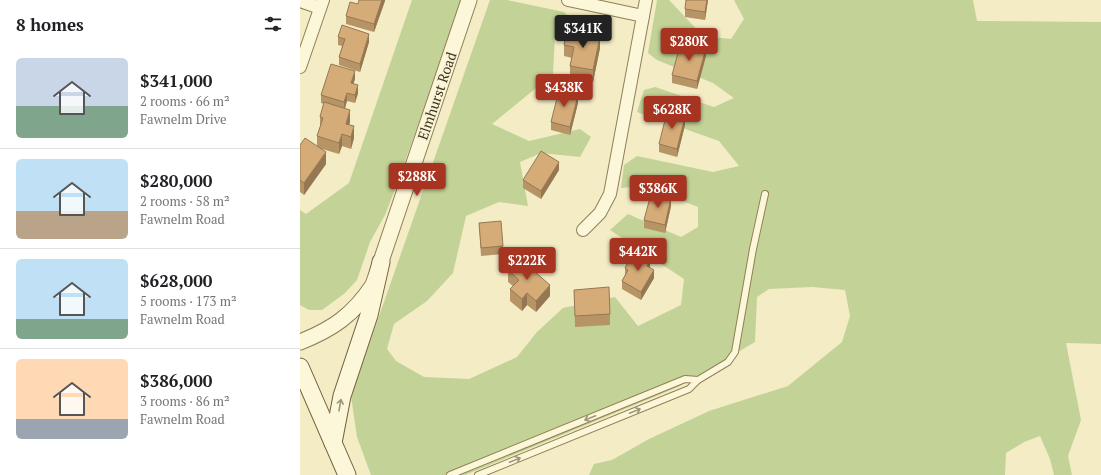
<!DOCTYPE html>
<meta charset="utf-8">
<style>
:root{--surface:#fff;--page:#f2f2f2;--text:#202124;--muted:#757577;--line:#e0e0e0;--accent:#a63421}
body{margin:0;font-family:"PT Serif",serif;background:var(--page);color:var(--text);height:100vh;display:flex;flex-direction:column;font-size:15px;white-space:nowrap}
*{box-sizing:border-box;margin:0}
p{font-size:13px;color:var(--muted)}
.icon{flex:none;width:22px;height:22px;fill:none;stroke:currentColor;stroke-width:2;stroke-linecap:round;stroke-linejoin:round}
.map{position:relative;flex:1;overflow:hidden}
.drawer{display:flex;flex-direction:column;background:var(--surface);width:300px}
.drawer>*{flex:none}
.price{position:absolute;translate:-50% -34px;padding:0 9px;border-radius:4px;background:var(--accent);color:#fff;font-size:13px;line-height:26px;filter:drop-shadow(0 1px 2px #0008)}
.price::after{content:'';position:absolute;left:50%;top:24px;width:12px;height:9px;margin-left:-6px;background:inherit;clip-path:polygon(0 0,100% 0,50% 100%)}
.price.active{background:#222;color:#fff}
ul{padding:0;list-style:none}
li{display:flex;align-items:center;gap:12px;height:100px;padding:0 16px}
li+li{border-top:1px solid var(--line)}
li span{display:grid;place-items:center;flex:none;width:112px;height:80px;border-radius:6px;color:#555}
li>.icon{margin-inline-start:auto}
span .icon{width:48px;height:48px;fill:#fffc;stroke-width:1}
li b{font-size:17px}
h2{display:flex;justify-content:space-between;align-items:center;height:48px;padding:0 16px;font-size:17px}
main{display:flex;flex:1;min-height:0}
.map>svg:first-child{display:block}
.green{fill:#c3d397}
.lines{fill:none;stroke-linecap:round;stroke-linejoin:round}
.service-casing{stroke:#907f58;stroke-width:8}
.minor-casing{stroke:#907f58;stroke-width:14}
.tertiary-casing{stroke:#907f58;stroke-width:17}
.secondary-casing{stroke:#725f3b;stroke-width:19}
.service{stroke:#fcf7d9;stroke-width:6}
.minor{stroke:#fcf7d9;stroke-width:12}
.tertiary{stroke:#fcf7d9;stroke-width:15}
.secondary{stroke:#fcf7d9;stroke-width:17}
.wall{fill:#b79466}
.shaded-wall{fill:#957853}
.building{fill:#d5ac77;stroke:#957853}
.oneway{stroke:#9e957c}
.labels{text-anchor:middle;stroke-width:3;stroke-linejoin:round;paint-order:stroke}
.street-label{font-size:14px;fill:#3f331e;stroke:#f9f4d5}
</style>
<main>
<section class="drawer">
<h2>8 homes<svg class="icon" aria-label="filters" viewBox="0 0 24 24"><path d="M4 7h16M4 17h16"/><circle cx="9" cy="7" r="2"/><circle cx="15" cy="17" r="2"/></svg></h2>
<ul>
<li><span style="background:linear-gradient(#c9d6e8 60%,#7fa58c 0)"><svg class="icon" aria-label="home" viewBox="0 0 24 24"><path d="M3 11l9-7 9 7M6 9v11h12V9"/></svg></span><div><b>$341,000</b><p>2 rooms · 66 m²</p><p>Fawnelm Drive</p></div></li>
<li><span style="background:linear-gradient(#bfe0f5 65%,#b9a48a 0)"><svg class="icon" aria-label="home" viewBox="0 0 24 24"><path d="M3 11l9-7 9 7M6 9v11h12V9"/></svg></span><div><b>$280,000</b><p>2 rooms · 58 m²</p><p>Fawnelm Road</p></div></li>
<li><span style="background:linear-gradient(#bfe0f5 75%,#7fa58c 0)"><svg class="icon" aria-label="home" viewBox="0 0 24 24"><path d="M3 11l9-7 9 7M6 9v11h12V9"/></svg></span><div><b>$628,000</b><p>5 rooms · 173 m²</p><p>Fawnelm Road</p></div></li>
<li><span style="background:linear-gradient(#ffd9b3 75%,#9aa5b1 0)"><svg class="icon" aria-label="home" viewBox="0 0 24 24"><path d="M3 11l9-7 9 7M6 9v11h12V9"/></svg></span><div><b>$386,000</b><p>3 rooms · 86 m²</p><p>Fawnelm Road</p></div></li>
</ul>
</section>
<div class="map">
<svg width="801" height="475" viewBox="0 0 801 475">
<rect width="100%" height="100%" fill="#f3ecc5"/>
<g class="green">
<path d="M 112,0 L 162,0 L 96,187 L 85,215 L 70,242 L 57,280 L 45,293 L 22,310 L 9,310 L 0,305 L 0,210 L 6,214 L 49,183 Z"/>
<path d="M 190,0 L 207,0 L 264,12 L 281,29 L 255,35 L 253,74 L 192,124 L 229,141 L 280,129 L 291,137 L 280,157 L 241,153 L 220,162 L 228,206 L 199,202 L 166,216 L 153,273 L 127,301 L 94,324 L 87,349 L 96,361 L 124,377 L 169,379 L 217,357 L 237,332 L 263,308 L 315,297 L 338,326 L 381,305 L 384,279 L 310,230 L 328,214 L 381,237 L 398,227 L 398,207 L 344,186 L 321,188 L 324,165 L 337,156 L 413,172 L 439,166 L 419,141 L 337,112 L 344,90 L 355,87 L 414,107 L 434,98 L 413,83 L 357,60 L 348,53 L 357,0 L 369,0 L 403,36 L 431,39 L 444,19 L 434,0 L 673,0 L 677,21 L 801,22 L 801,344 L 766,343 L 781,420 L 768,456 L 772,475 L 754,475 L 750,459 L 740,436 L 724,442 L 706,453 L 705,475 L 289,475 L 294,464 L 312,460 L 349,439 L 409,411 L 488,386 L 542,342 L 550,316 L 545,290 L 512,287 L 469,289 L 457,297 L 455,342 L 378,387 L 165,475 L 71,475 L 57,437 L 51,396 Z"/>
</g>
<g class="lines">
<defs>
<g id="service">
<path d="M 398,380 L 428,362 L 435,352 L 453,249 L 465,194"/>
<path d="M 150,475 L 385,379 L 398,380 L 389,389 L 178,475"/>
</g>
<g id="minor">
<path d="M 268,0 L 343,16"/>
<path d="M 0,1 L 20,8"/>
<path d="M 0,67 L 23,0"/>
<path d="M 283,230 L 300,213 L 310,194 L 346,0"/>
</g>
<path id="tertiary" d="M 0,342 C 33,329 53,315 73,285 L 169,0"/>
<g id="secondary">
<path d="M 0,367 L 47,475"/>
<path d="M 33,443 L 42,396 L 69,315 L 81,262"/>
</g>
</defs>
<use href="#service" class="service-casing"/>
<use href="#minor" class="minor-casing"/>
<use href="#tertiary" class="tertiary-casing"/>
<use href="#secondary" class="secondary-casing"/>
<use href="#service" class="service"/>
<use href="#minor" class="minor"/>
<use href="#tertiary" class="tertiary"/>
<use href="#secondary" class="secondary"/>
</g>
<g class="wall">
<path d="M 85,0 L 74,32 L 46,24 L 46,16 L 58,4 Z"/>
<path d="M 408,0 L 405,20 L 385,17 L 385,9 Z"/>
<path d="M 38,37 L 69,42 L 60,72 L 39,65 L 39,57 L 42,46 L 38,45 Z"/>
<path d="M 264,45 L 300,48 L 293,82 L 270,77 L 270,66 L 272,58 L 264,56 Z"/>
<path d="M 406,56 L 397,89 L 372,83 L 372,75 Z"/>
<path d="M 55,79 L 53,84 L 58,93 L 55,103 L 47,101 L 45,109 L 50,122 L 49,125 L 54,138 L 51,149 L 42,146 L 39,154 L 22,149 L 26,164 L 4,195 L 0,192 L 0,145 L 17,146 L 17,136 L 20,128 L 20,117 L 24,104 L 21,103 L 21,95 Z"/>
<path d="M 278,103 L 270,135 L 251,130 L 251,122 Z"/>
<path d="M 385,125 L 377,157 L 359,152 L 359,144 Z"/>
<path d="M 259,170 L 241,199 L 223,188 L 223,180 Z"/>
<path d="M 371,206 L 365,233 L 344,228 L 344,220 Z"/>
<path d="M 179,223 L 203,246 L 203,254 L 181,256 Z"/>
<path d="M 350,254 L 350,268 L 354,278 L 341,300 L 322,289 L 322,281 L 325,275 L 325,268 L 339,259 Z"/>
<path d="M 208,270 L 250,296 L 236,312 L 227,305 L 222,311 L 210,301 L 210,289 L 213,286 L 208,282 Z"/>
<path d="M 274,290 L 310,314 L 310,325 L 275,327 Z"/>
</g>
<g class="shaded-wall">
<path d="M 82,0 L 85,0 L 85,1 L 74,32 L 74,24 Z"/>
<path d="M 407,0 L 408,0 L 405,20 L 405,12 Z"/>
<path d="M 69,34 L 69,42 L 60,72 L 60,64 Z"/>
<path d="M 300,37 L 300,48 L 293,82 L 293,70 Z"/>
<path d="M 406,48 L 406,56 L 397,89 L 397,81 Z"/>
<path d="M 55,71 L 55,79 L 51,91 L 51,83 Z"/>
<path d="M 58,85 L 58,93 L 55,103 L 55,95 Z"/>
<path d="M 47,93 L 47,101 L 44,110 L 44,102 Z"/>
<path d="M 278,95 L 278,103 L 270,135 L 270,127 Z"/>
<path d="M 50,110 L 50,122 L 46,135 L 46,124 Z"/>
<path d="M 385,117 L 385,125 L 377,157 L 377,149 Z"/>
<path d="M 54,126 L 54,138 L 51,149 L 51,137 Z"/>
<path d="M 42,134 L 42,146 L 39,154 L 39,143 Z"/>
<path d="M 26,152 L 26,164 L 4,195 L 4,183 Z"/>
<path d="M 259,162 L 259,170 L 241,199 L 241,191 Z"/>
<path d="M 371,198 L 371,206 L 365,233 L 365,225 Z"/>
<path d="M 350,254 L 350,270 L 347,274 L 346,260 Z"/>
<path d="M 354,270 L 354,278 L 341,300 L 341,292 Z"/>
<path d="M 250,285 L 250,296 L 236,312 L 236,301 Z"/>
<path d="M 227,293 L 227,305 L 222,311 L 222,299 Z"/>
</g>
<g class="building">
<path d="M 59,0 L 82,0 L 74,24 L 46,16 L 50,2 L 58,4 Z"/>
<path d="M 386,0 L 407,0 L 405,12 L 385,9 Z"/>
<path d="M 42,25 L 69,34 L 60,64 L 39,57 L 45,39 L 38,37 Z"/>
<path d="M 267,30 L 300,37 L 293,70 L 270,66 L 274,47 L 264,45 Z"/>
<path d="M 381,42 L 406,48 L 397,81 L 372,75 Z"/>
<path d="M 31,64 L 55,71 L 51,83 L 58,85 L 55,95 L 47,93 L 44,102 L 21,95 Z"/>
<path d="M 259,90 L 278,95 L 270,127 L 251,122 Z"/>
<path d="M 24,102 L 50,110 L 46,124 L 54,126 L 51,137 L 42,134 L 39,143 L 17,136 L 23,118 L 20,117 Z"/>
<path d="M 367,112 L 385,117 L 377,149 L 359,144 Z"/>
<path d="M 5,138 L 26,152 L 4,183 L 0,180 L 0,145 Z"/>
<path d="M 241,151 L 259,162 L 241,191 L 223,180 Z"/>
<path d="M 351,194 L 371,198 L 365,225 L 344,220 Z"/>
<path d="M 201,221 L 203,246 L 181,248 L 179,223 Z"/>
<path d="M 344,251 L 350,254 L 346,260 L 350,262 L 347,266 L 354,270 L 341,292 L 322,281 L 328,270 L 325,268 L 332,255 L 339,259 Z"/>
<path d="M 219,258 L 250,285 L 236,301 L 227,293 L 222,299 L 210,289 L 219,280 L 208,270 Z"/>
<path d="M 309,287 L 310,314 L 275,316 L 274,290 Z"/>
</g>
<defs><path id="oneway-shaft" d="M-6 0H5M1.5-3L5.5 0L1.5 3" fill="none" stroke-width="1.6" stroke-linecap="round" stroke-linejoin="round"/></defs>
<g class="oneway">
<use href="#oneway-shaft" transform="translate(40 405) rotate(-80)"/>
<use href="#oneway-shaft" transform="translate(335 411) rotate(-22)"/>
<use href="#oneway-shaft" transform="translate(290 418) rotate(158)"/>
<use href="#oneway-shaft" transform="translate(215 460) rotate(-22)"/>
</g>
<g class="labels">
<g class="street-label">
<text transform="translate(137 96) rotate(-71)" y="5">Elmhurst Road</text>
</g>
</g>
</svg>
<b class="price active" style="left:283px;top:49px">$341K</b>
<b class="price" style="left:389px;top:62px">$280K</b>
<b class="price" style="left:264px;top:108px">$438K</b>
<b class="price" style="left:372px;top:130px">$628K</b>
<b class="price" style="left:117px;top:197px">$288K</b>
<b class="price" style="left:358px;top:209px">$386K</b>
<b class="price" style="left:338px;top:272px">$442K</b>
<b class="price" style="left:227px;top:281px">$222K</b>
</div>
</main>
